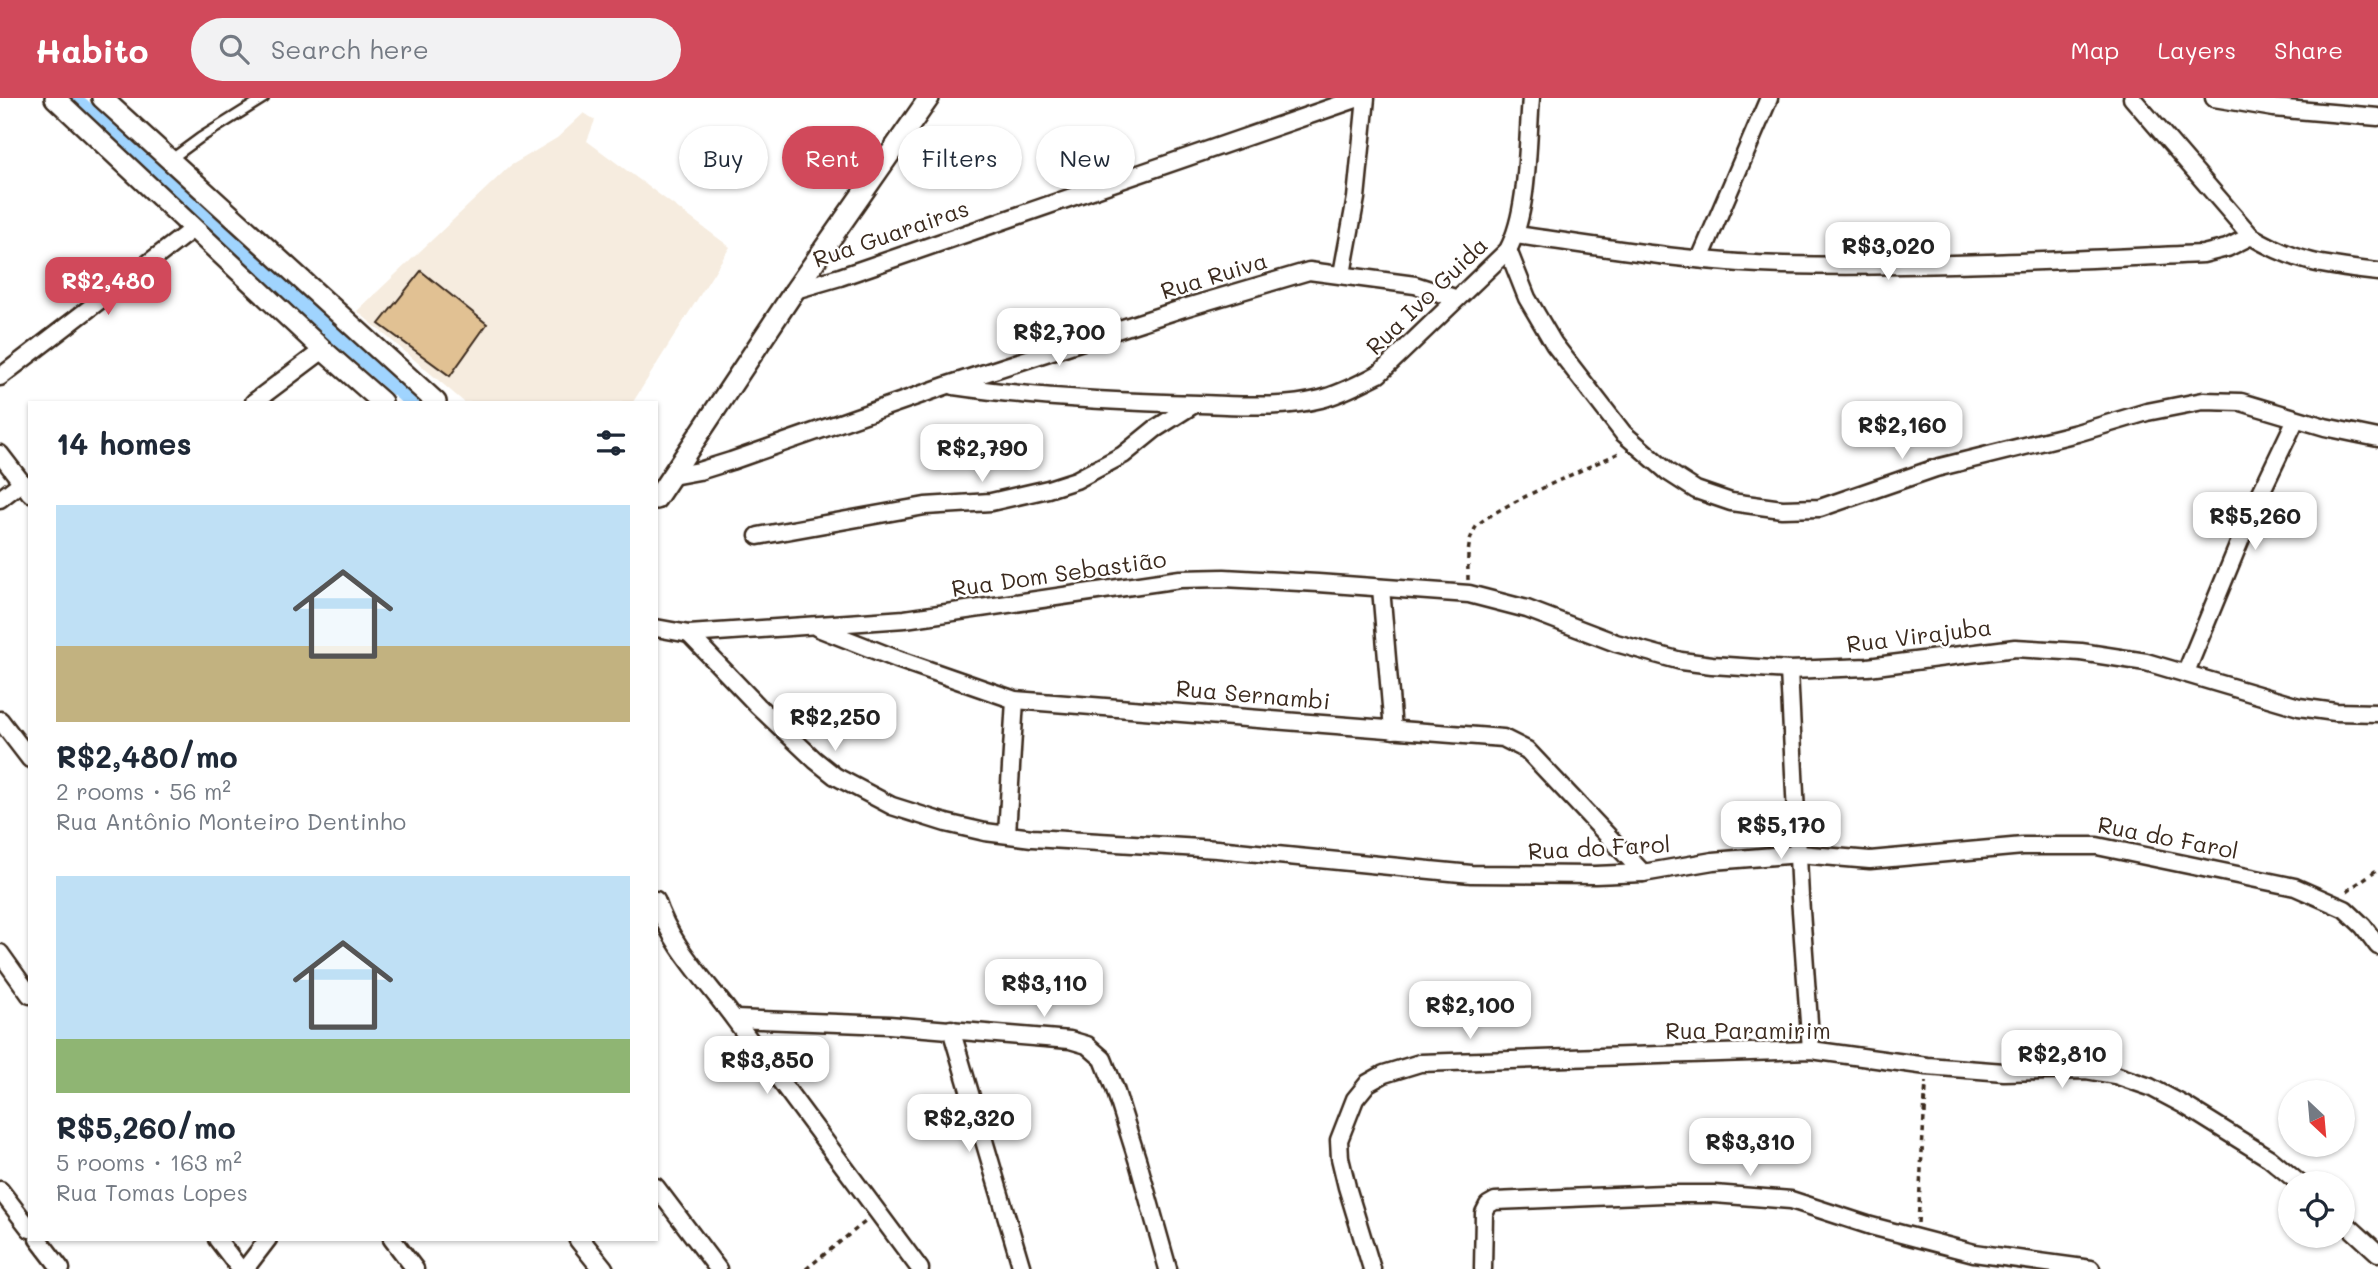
<!DOCTYPE html>
<meta charset="utf-8">
<style>
:root{--surface:#fff;--page:#f2f2f3;--text:#1f2937;--muted:#747a83;--accent:#d1495b}
body{margin:0;font-family:Mali,sans-serif;background:var(--page);color:var(--text);height:100vh;display:flex;flex-direction:column;font-size:26px;white-space:nowrap}
*{box-sizing:border-box;margin:0}
p{font-size:23px;color:var(--muted)}
.icon{flex:none;width:38px;height:38px;fill:none;stroke:currentColor;stroke-width:2;stroke-linecap:round;stroke-linejoin:round}
.map{position:relative;flex:1;overflow:hidden}
.sheet{position:absolute;left:28px;top:303px;width:630px;height:840px;display:flex;flex-direction:column;background:var(--surface);border-radius:0px;box-shadow:0 2px 5px #0004}
.sheet>*{flex:none}
.top-card{position:absolute;left:679px;top:28px;width:665px;height:63px;display:flex;gap:14px}
.needle{width:46px;rotate:154deg}
.buttons{position:absolute;left:2278px;top:982px;display:grid;gap:14px}
.buttons a{display:grid;place-items:center;width:77px;height:77px;border-radius:50%;background:var(--surface);box-shadow:0 2px 5px #0004;font-size:35px}
.price{position:absolute;translate:-50% -60px;padding:0 16px;border-radius:14px;background:#fff;color:#222;font-size:23px;line-height:46px;filter:drop-shadow(0 2px 4px #0008)}
.price::after{content:'';position:absolute;left:50%;top:42px;width:21px;height:16px;margin-left:-10px;background:inherit;clip-path:polygon(0 0,100% 0,50% 100%)}
.price.active{background:var(--accent);color:#fff}
ul{padding:0;list-style:none}
li{display:grid;align-content:center;gap:14px;height:371px;padding:0 28px}
li span{display:grid;place-items:center;height:217px;border-radius:0px;color:#555}
li>.icon{margin-inline-start:auto}
span .icon{width:126px;height:126px;fill:#fffc;stroke-width:1}
li b{font-size:30px}
h2{display:flex;justify-content:space-between;align-items:center;height:84px;padding:0 28px;font-size:30px}
.chip{padding:0 24px;border-radius:32px;background:var(--surface);box-shadow:0 2px 5px #0004;font-size:24px;line-height:63px}
.chip.active{background:var(--accent);color:#fff}
header{display:flex;align-items:center;gap:42px;box-sizing:border-box;height:98px;padding:0 35px;background:var(--accent);color:#fff}
header strong{font-size:33px}
nav{display:flex;gap:38px;margin-inline-start:auto;font-size:24px}
.search{width:490px;height:63px;background:var(--page);display:flex;align-items:center;gap:18px;box-sizing:border-box;padding:0 24px;border-radius:38px;color:var(--muted);font-size:26px}
.map>svg:first-child{display:block}
.built{fill:#f6ecdf}
.lines{fill:none;stroke-linecap:round;stroke-linejoin:round}
.canal{stroke:#a0d4fe;stroke-width:19}
.building{fill:#e1c193;stroke:#3b2a1e;stroke-width:2}
.service-casing{stroke:#3b2a1e;stroke-width:13}
.minor-casing{stroke:#3b2a1e;stroke-width:21}
.tertiary-casing{stroke:#3b2a1e;stroke-width:24}
.path{stroke:#3b2a1e;stroke-width:3.5;stroke-dasharray:5 5;stroke-linecap:butt}
.service{stroke:#fff;stroke-width:8}
.minor{stroke:#fff;stroke-width:16}
.tertiary{stroke:#fff;stroke-width:19}
.labels{text-anchor:middle;stroke-width:5;stroke-linejoin:round;paint-order:stroke}
.street-label{font-size:23px;fill:#3b2a1e;stroke:#fff}
</style>
<header>
<strong>Habito</strong>
<div class="search"><svg class="icon" aria-label="search" viewBox="0 0 24 24"><circle cx="10" cy="10" r="6"/><path d="M15 15l6 6"/></svg>Search here</div>
<nav><a>Map</a><a>Layers</a><a>Share</a></nav>
</header>
<div class="map">
<svg width="2378" height="1171" viewBox="0 0 2378 1171">
<rect width="100%" height="100%" fill="#fff"/>
<filter id="ink" filterUnits="userSpaceOnUse"><feTurbulence type="fractalNoise" baseFrequency=".0143" numOctaves="2"/><feDisplacementMap in="SourceGraphic" scale="14" xChannelSelector="R" yChannelSelector="G"/><feConvolveMatrix kernelMatrix="1 2 1 2 8 2 1 2 1" color-interpolation-filters="sRGB"/></filter>
<g filter="url(#ink)">
<path class="built" d="M 584,15 L 595,22 L 587,43 L 730,149 L 633,304 L 464,304 L 357,213 L 510,68 L 557,40 Z"/>
<g class="lines">
<path class="canal" d="M 71,0 L 145,68 L 415,304"/>
</g>
<path class="building" d="M 421,173 L 487,226 L 450,278 L 379,226 Z"/>
<g class="lines">
<defs>
<path id="service" d="M 170,62 L 200,40 L 264,0"/>
<g id="minor">
<path d="M 2132,0 L 2251,138 C 2296,165 2327,168 2378,174"/>
<path d="M 2214,0 L 2274,10 L 2378,19"/>
<path d="M 1516,137 C 1605,149 1694,165 1784,167 C 1924,170 2064,162 2203,156 L 2227,150 L 2251,138"/>
<path d="M 1508,152 L 1527,200 L 1554,246 L 1623,335 L 1668,374 L 1696,392 L 1731,404 L 1782,411 L 1820,410 L 1936,370 L 2077,335 L 2147,314 L 2203,303 L 2241,304 L 2325,329 L 2378,340"/>
<path d="M 1700,161 L 1769,0"/>
<path d="M 1342,176 L 1356,100 L 1366,0"/>
<path d="M 795,192 L 840,179 L 1359,0"/>
<path d="M 0,279 L 194,130"/>
<path d="M 954,288 C 1035,300 1117,304 1199,306 C 1239,307 1281,311 1321,301 C 1341,296 1361,285 1379,276 L 1508,152 C 1529,112 1527,46 1531,0"/>
<path d="M 254,304 L 323,252"/>
<path d="M 0,356 L 30,395"/>
<path d="M 672,378 L 699,373 L 731,363 L 948,287 L 1184,210 L 1309,173 L 1415,187 L 1455,200"/>
<path d="M 0,401 L 22,384"/>
<path d="M 758,438 L 925,408 L 991,404 L 1048,391 L 1076,382 L 1123,357 L 1155,331 L 1193,307"/>
<path d="M 1381,490 L 1393,632"/>
<path d="M 656,530 L 689,536 L 905,521 L 1180,481 L 1224,480 L 1318,485 L 1469,496 L 1527,511 L 1616,545 L 1681,563 L 1712,567 L 1789,572 L 1868,569 L 2015,550 L 2081,554 L 2146,564 L 2299,609 L 2335,614 L 2378,615"/>
<path d="M 818,530 L 897,561 L 1015,602 L 1503,640 L 1527,652 L 1643,775"/>
<path d="M 689,536 L 758,608 L 815,662 L 835,678 L 892,708 L 946,725 L 985,734 L 1032,740 L 1217,751 L 1471,776 L 1595,777 L 1643,775 L 1713,763 L 1799,756 L 1870,762 L 2023,748 L 2097,748 L 2295,789 L 2345,811 L 2363,828 L 2378,848"/>
<path d="M 1789,572 L 1800,799 L 1811,952"/>
<path d="M 2186,574 L 2254,409 L 2296,321"/>
<path d="M 0,622 L 30,661"/>
<path d="M 1007,736 L 1015,602"/>
<path d="M 656,802 C 671,849 707,883 735,922 C 797,1005 858,1088 920,1171"/>
<path d="M 0,855 L 30,897"/>
<path d="M 735,921 L 889,927 L 1070,942 L 1087,947 L 1103,961 L 1115,991 L 1138,1064 L 1168,1171"/>
<path d="M 951,931 L 1022,1171"/>
<path d="M 656,1089 L 718,1171"/>
<path d="M 0,1092 L 30,1131"/>
<path d="M 2343,1123 L 2378,1155"/>
<path d="M 38,1141 L 61,1171"/>
<path d="M 217,1141 L 240,1171"/>
<path d="M 392,1141 L 415,1171"/>
<path d="M 245,1171 L 268,1141"/>
<path d="M 1372,1171 L 1347,1089 L 1340,1060 L 1339,1042 L 1355,1001 L 1368,985 L 1384,976 L 1420,965 L 1811,952 L 1927,968 L 2004,974 L 2086,972 L 2115,977 L 2150,989 L 2184,1007 L 2269,1060 L 2299,1085"/>
<path d="M 1483,1171 L 1484,1115 L 1488,1107 L 1495,1103 L 1663,1096 L 1714,1096 L 1791,1102 L 1871,1128 L 1974,1155 L 2091,1171"/>
</g>
<g id="tertiary">
<path d="M 55,0 L 323,252 L 382,304"/>
<path d="M 102,0 L 436,304"/>
<path d="M 656,401 L 795,192 L 929,0"/>
<path d="M 579,1141 L 603,1171"/>
</g>
</defs>
<use href="#service" class="service-casing"/>
<use href="#minor" class="minor-casing"/>
<use href="#tertiary" class="tertiary-casing"/>
<g class="path">
<path d="M 1468,482 C 1468,464 1466,444 1476,429 C 1486,413 1596,366 1619,355"/>
<path d="M 2347,793 L 2378,771"/>
<path d="M 1925,1016 L 1926,983"/>
<path d="M 1918,1125 L 1926,983"/>
<path d="M 806,1171 L 865,1124"/>
</g>
<use href="#service" class="service"/>
<use href="#minor" class="minor"/>
<use href="#tertiary" class="tertiary"/>
</g>
</g>
<g class="labels">
<g class="street-label">
<text transform="translate(891 136) rotate(-19)" y="8">Rua Guarairas</text>
<text transform="translate(1214 178) rotate(-17)" y="8">Rua Ruiva</text>
<text transform="translate(1427 198) rotate(-44)" y="8">Rua Ivo Guida</text>
<text transform="translate(1059 476) rotate(-8)" y="8">Rua Dom Sebastião</text>
<text transform="translate(1919 538) rotate(-7)" y="8">Rua Virajuba</text>
<text transform="translate(1253 597) rotate(5)" y="8">Rua Sernambi</text>
<text transform="translate(2168 740) rotate(11)" y="8">Rua do Farol</text>
<text transform="translate(1599 750) rotate(-3)" y="8">Rua do Farol</text>
<text x="1748" y="941">Rua Paramirim</text>
</g>
</g>
</svg>
<div class="buttons">
<a><svg class="needle" viewBox="-14 -14 28 28"><path d="M0-13l5 13h-10z" fill="#e53935"/><path d="M0 13l5-13h-10z" fill="#747a83"/></svg></a>
<a><svg class="icon" aria-label="locate" viewBox="0 0 24 24"><circle cx="12" cy="12" r="6"/><path d="M12 2v4M12 18v4M2 12h4M18 12h4"/></svg></a>
</div>
<b class="price" style="left:1888px;top:184px">R$3,020</b>
<b class="price active" style="left:108px;top:219px">R$2,480</b>
<b class="price" style="left:1059px;top:270px">R$2,700</b>
<b class="price" style="left:1902px;top:363px">R$2,160</b>
<b class="price" style="left:982px;top:386px">R$2,790</b>
<b class="price" style="left:2255px;top:454px">R$5,260</b>
<b class="price" style="left:835px;top:655px">R$2,250</b>
<b class="price" style="left:1781px;top:763px">R$5,170</b>
<b class="price" style="left:1044px;top:921px">R$3,110</b>
<b class="price" style="left:1470px;top:943px">R$2,100</b>
<b class="price" style="left:2062px;top:992px">R$2,810</b>
<b class="price" style="left:767px;top:998px">R$3,850</b>
<b class="price" style="left:969px;top:1056px">R$2,320</b>
<b class="price" style="left:1750px;top:1080px">R$3,310</b>
<div class="top-card">
<a class="chip">Buy</a>
<a class="chip active">Rent</a>
<a class="chip">Filters</a>
<a class="chip">New</a>
</div>
<section class="sheet">
<h2>14 homes<svg class="icon" aria-label="filters" viewBox="0 0 24 24"><path d="M4 7h16M4 17h16"/><circle cx="9" cy="7" r="2"/><circle cx="15" cy="17" r="2"/></svg></h2>
<ul>
<li><span style="background:linear-gradient(#bfe0f5 65%,#c2b280 0)"><svg class="icon" aria-label="home" viewBox="0 0 24 24"><path d="M3 11l9-7 9 7M6 9v11h12V9"/></svg></span><div><b>R$2,480/mo</b><p>2 rooms · 56 m²</p><p>Rua Antônio Monteiro Dentinho</p></div></li>
<li><span style="background:linear-gradient(#bfe0f5 75%,#8fb573 0)"><svg class="icon" aria-label="home" viewBox="0 0 24 24"><path d="M3 11l9-7 9 7M6 9v11h12V9"/></svg></span><div><b>R$5,260/mo</b><p>5 rooms · 163 m²</p><p>Rua Tomas Lopes</p></div></li>
</ul>
</section>
</div>
